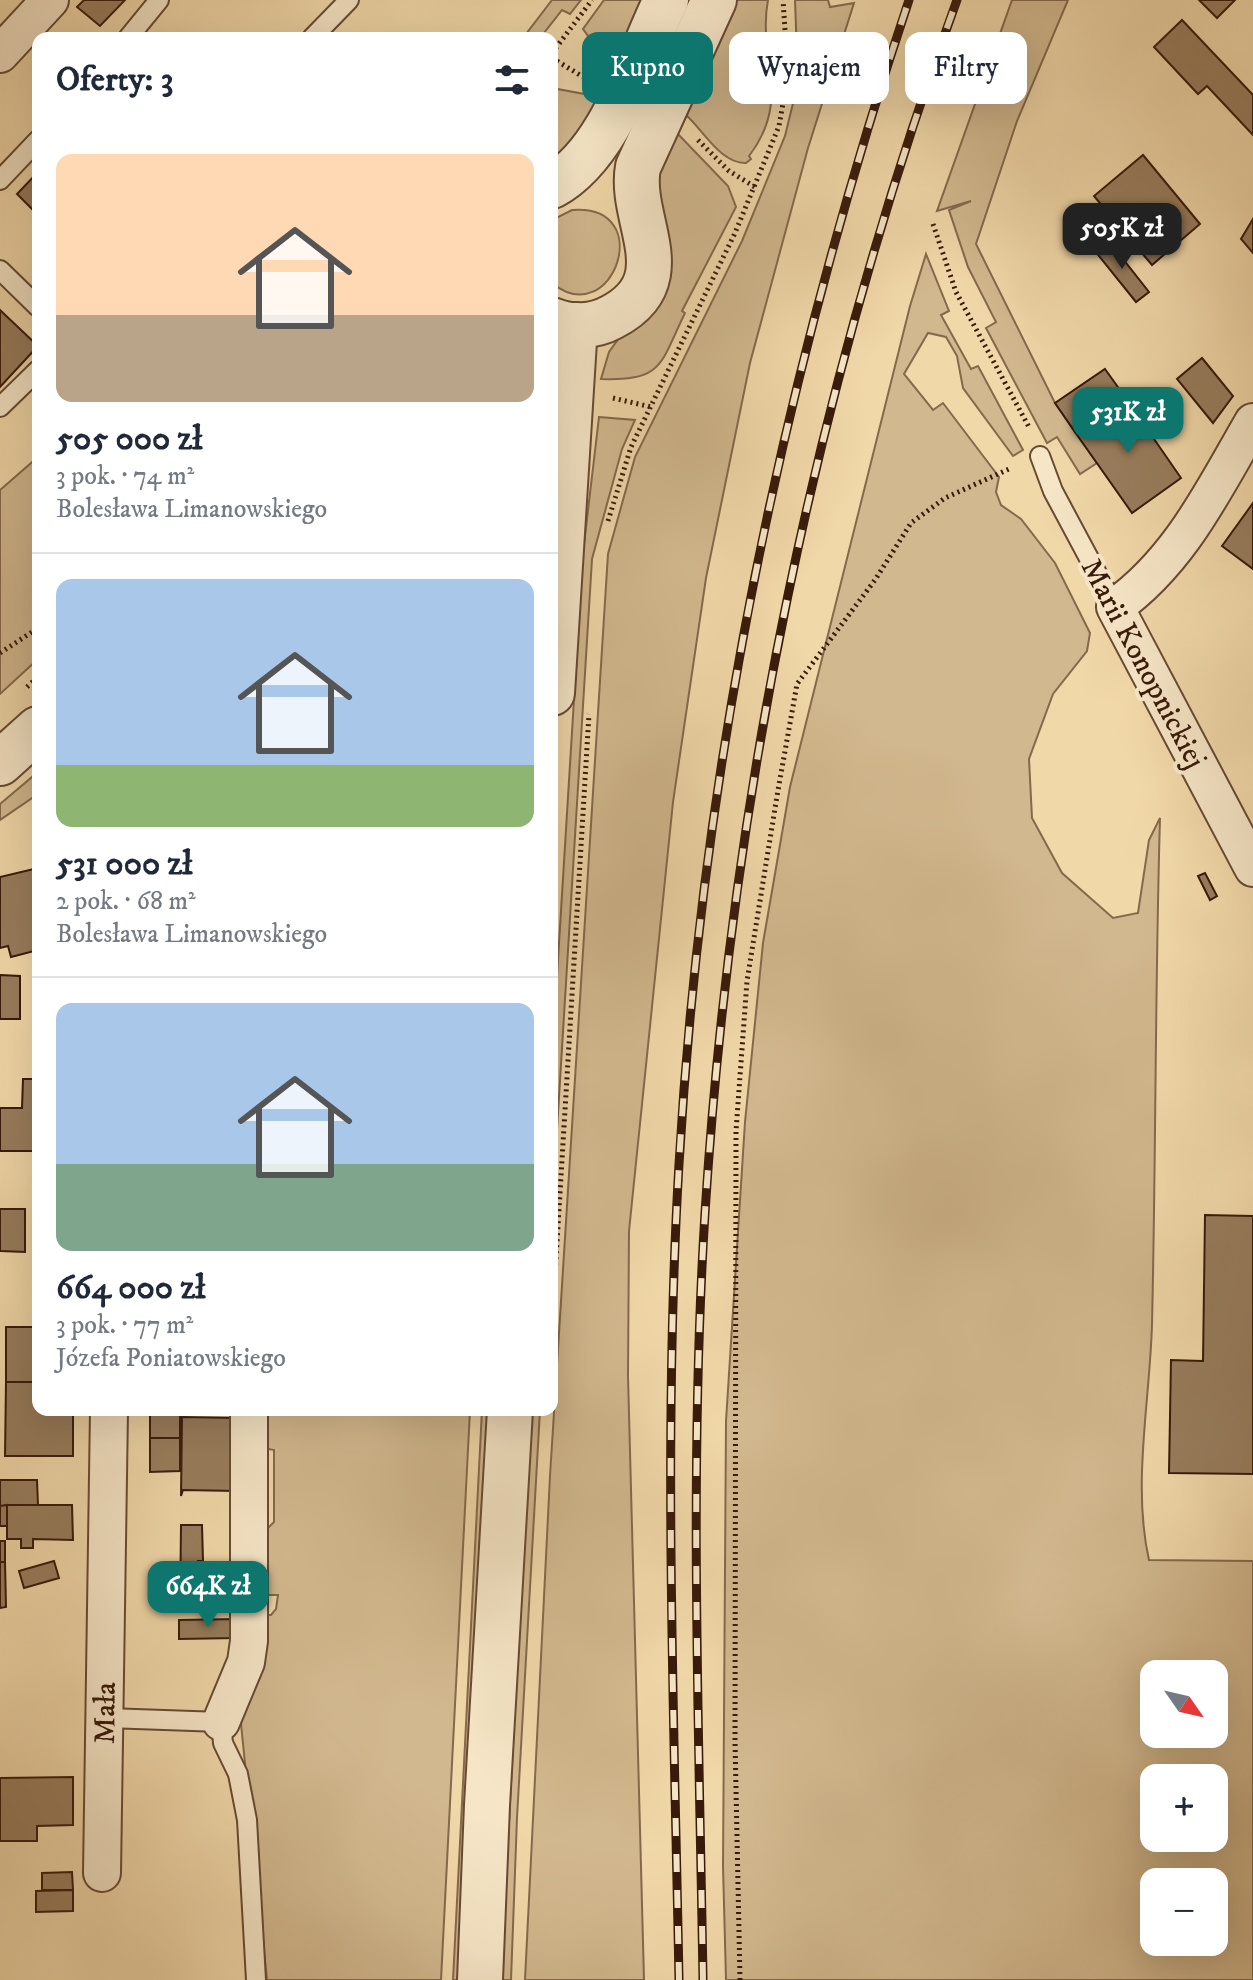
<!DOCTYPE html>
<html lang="pl">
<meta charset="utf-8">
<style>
:root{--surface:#fff;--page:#f2f2f3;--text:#1f2937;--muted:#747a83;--line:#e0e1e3;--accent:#0f766e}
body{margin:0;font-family:"IM FELL DW Pica",serif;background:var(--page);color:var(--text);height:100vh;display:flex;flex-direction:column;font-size:30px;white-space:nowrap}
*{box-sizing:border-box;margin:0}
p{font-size:26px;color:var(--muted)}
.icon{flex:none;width:44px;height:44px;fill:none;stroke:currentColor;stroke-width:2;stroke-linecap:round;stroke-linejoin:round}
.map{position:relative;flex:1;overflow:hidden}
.side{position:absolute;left:32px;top:32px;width:526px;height:1384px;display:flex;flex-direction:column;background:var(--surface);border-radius:16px;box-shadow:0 8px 32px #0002}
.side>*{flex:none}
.banner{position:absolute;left:582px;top:32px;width:550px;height:72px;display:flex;gap:16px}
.needle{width:52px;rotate:124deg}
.buttons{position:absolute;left:1140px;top:1660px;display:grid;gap:16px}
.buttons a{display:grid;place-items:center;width:88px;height:88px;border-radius:16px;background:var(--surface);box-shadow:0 8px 32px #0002;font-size:40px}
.price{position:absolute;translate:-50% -68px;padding:0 18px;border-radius:16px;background:var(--accent);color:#fff;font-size:26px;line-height:52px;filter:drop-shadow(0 2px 4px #0008)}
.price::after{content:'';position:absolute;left:50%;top:48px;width:24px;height:18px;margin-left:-12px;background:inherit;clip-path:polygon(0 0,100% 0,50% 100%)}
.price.selected{background:#222;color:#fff}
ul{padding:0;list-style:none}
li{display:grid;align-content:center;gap:16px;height:424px;padding:0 24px}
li+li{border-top:2px solid var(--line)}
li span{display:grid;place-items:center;height:248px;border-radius:16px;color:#555}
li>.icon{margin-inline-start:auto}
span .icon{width:144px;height:144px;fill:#fffc;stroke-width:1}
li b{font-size:34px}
h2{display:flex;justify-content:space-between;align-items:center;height:96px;padding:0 24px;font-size:34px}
.pill{padding:0 28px;border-radius:16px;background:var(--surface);box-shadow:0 8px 32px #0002;font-size:28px;line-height:72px}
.pill.selected{background:var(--accent);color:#fff}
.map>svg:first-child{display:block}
.green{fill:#d2b88e;stroke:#85694c;stroke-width:2;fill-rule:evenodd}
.building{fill:#987d5d;stroke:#381a0a;stroke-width:2}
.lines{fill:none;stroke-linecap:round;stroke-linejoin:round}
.service-casing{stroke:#664a32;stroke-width:22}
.minor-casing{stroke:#664a32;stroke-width:40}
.tertiary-casing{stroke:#664a32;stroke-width:48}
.path{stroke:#381a0a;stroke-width:5;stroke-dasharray:2 4;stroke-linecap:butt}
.service{stroke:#f6e6c7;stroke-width:18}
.minor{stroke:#f6e6c7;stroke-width:36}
.tertiary{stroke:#f6e6c7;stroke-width:44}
.rail-casing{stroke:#381a0a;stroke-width:9}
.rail{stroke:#f6e6c7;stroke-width:6;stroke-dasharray:18;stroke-linecap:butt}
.labels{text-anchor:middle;stroke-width:8;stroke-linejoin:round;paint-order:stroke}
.street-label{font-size:30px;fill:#381a0a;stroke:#f6e6c7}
</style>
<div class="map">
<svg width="1253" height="1980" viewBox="0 0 1253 1980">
<rect width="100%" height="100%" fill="#f1d8a9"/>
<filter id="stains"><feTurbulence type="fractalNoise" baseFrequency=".0025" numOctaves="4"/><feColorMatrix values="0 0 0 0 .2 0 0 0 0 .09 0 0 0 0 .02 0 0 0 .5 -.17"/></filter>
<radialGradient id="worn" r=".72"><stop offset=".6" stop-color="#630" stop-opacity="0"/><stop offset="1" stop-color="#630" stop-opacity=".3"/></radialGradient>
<g class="green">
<path d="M 552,0 L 581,0 L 570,14 L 562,10 L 540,38 L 523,38 Z"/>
<path d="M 604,0 L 651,0 L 622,62 L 599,51 L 583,29 Z"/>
<path d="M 728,0 L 768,0 C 757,57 793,98 749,156 L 751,159 L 746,163 C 721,164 703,130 686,115 L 696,95 L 684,90 Z"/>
<path d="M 795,0 L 828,0 L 830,7 L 854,3 L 808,148 L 750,363 L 706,578 L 673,802 L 629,1231 L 628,1376 L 644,1980 L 525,1980 L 550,1476 L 608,554 L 635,457 L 742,241 L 785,136 L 798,83 Z"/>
<path d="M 1012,0 L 1068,0 L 1017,121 L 976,244 L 1055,403 L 1097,463 L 1080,474 L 1057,437 L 1047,443 L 986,328 L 996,322 L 968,267 L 949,210 L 971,201 L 937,211 Z"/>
<path d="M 552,88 L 606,98 L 552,165 Z"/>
<path d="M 676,132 L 728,186 L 736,207 L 682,311 L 685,313 C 660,364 664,381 601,379 L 609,352 L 624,331 L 653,186 Z"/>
<path d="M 572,210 C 658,203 613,333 552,283 L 552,220 Z"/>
<path d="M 926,254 L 949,311 L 941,315 L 971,369 L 978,366 L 1023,450 L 1013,456 L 963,388 L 957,356 L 946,337 L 928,333 L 904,374 L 933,410 L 943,403 L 999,477 L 996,492 L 1001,505 L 1021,519 L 1055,563 L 1090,633 L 1087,651 L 1053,694 L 1029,759 L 1032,818 L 1062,873 L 1113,918 L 1138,913 L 1149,840 L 1160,818 C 1155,987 1156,1155 1152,1324 C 1150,1401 1132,1485 1149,1560 L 1253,1561 L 1253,1980 L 726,1980 L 723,1866 L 726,1421 L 745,1122 L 763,943 L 790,787 L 910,306 ZM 1154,1674 L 1214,1674 L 1214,1734 L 1154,1734 ZM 1154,1778 L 1214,1778 L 1214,1838 L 1154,1838 ZM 1154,1882 L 1214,1882 L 1214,1942 L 1154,1942 Z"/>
<path d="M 599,417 L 635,420 L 622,449 L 592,559 L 552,1211 L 552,1057 L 583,553 Z"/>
<path d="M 38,457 L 38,659 L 0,694 L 0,490 Z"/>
<path d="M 38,772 L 38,794 L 0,820 L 0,804 Z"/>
<path d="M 257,1410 L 470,1410 L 441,1980 L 267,1980 L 241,1724 L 258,1615 L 271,1615 L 276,1609 L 278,1595 L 258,1595 L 257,1528 L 268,1528 L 274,1522 L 274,1450 L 258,1447 Z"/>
<path d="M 482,1410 L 488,1410 L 459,1980 L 453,1980 Z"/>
<path d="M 530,1410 L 540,1410 L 517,1818 L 511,1980 L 501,1980 Z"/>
</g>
<g class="building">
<path d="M 84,0 L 125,0 L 100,26 L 77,7 Z"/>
<path d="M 1199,0 L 1235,0 L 1217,18 Z"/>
<path d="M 1182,20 L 1253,95 L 1253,135 L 1207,86 L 1198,94 L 1154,47 Z"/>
<path d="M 1143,155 L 1200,224 L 1152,265 L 1094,196 Z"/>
<path d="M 38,172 L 38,215 L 17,194 Z"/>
<path d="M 1253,219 L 1253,253 L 1241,239 Z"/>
<path d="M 1108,240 L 1149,292 L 1136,302 L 1095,251 Z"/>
<path d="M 0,310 L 38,346 L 0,387 Z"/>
<path d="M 1202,358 L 1233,396 L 1213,423 L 1177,379 Z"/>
<path d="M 1105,369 L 1125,397 L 1075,432 L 1055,403 Z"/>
<path d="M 1125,397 L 1181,478 L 1132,513 L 1075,432 Z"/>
<path d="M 1253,503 L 1253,569 L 1222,546 Z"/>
<path d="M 38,868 L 38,950 L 11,957 L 8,946 L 0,948 L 0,877 Z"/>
<path d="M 1205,873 L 1217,896 L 1210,900 L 1198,876 Z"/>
<path d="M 0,975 L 20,976 L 20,1019 L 0,1019 Z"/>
<path d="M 23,1079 L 38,1079 L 38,1151 L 0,1151 L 0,1108 L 22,1108 Z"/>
<path d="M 0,1209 L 25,1209 L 25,1252 L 0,1251 Z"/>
<path d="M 1205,1215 L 1253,1216 L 1253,1474 L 1169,1473 L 1171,1360 L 1203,1361 Z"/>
<rect x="6" y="1327" width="32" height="55"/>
<path d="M 6,1382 L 38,1382 L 38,1410 L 73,1410 L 73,1456 L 5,1456 Z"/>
<rect x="150" y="1410" width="30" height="28"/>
<path d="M 182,1417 L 236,1418 L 236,1491 L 183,1490 L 181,1496 Z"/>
<path d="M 150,1438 L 180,1438 L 180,1471 L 150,1472 Z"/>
<path d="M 0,1480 L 37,1480 L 38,1505 L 0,1506 Z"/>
<path d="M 7,1505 L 72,1505 L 73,1540 L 33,1539 L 33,1548 L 21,1548 L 21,1539 L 7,1539 Z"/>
<path d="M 7,1505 L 7,1526 L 0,1526 L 0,1506 Z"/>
<path d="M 181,1525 L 202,1525 L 203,1561 L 198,1561 L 200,1611 L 180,1611 Z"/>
<rect x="0" y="1541" width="5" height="21"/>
<path d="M 54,1561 L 59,1578 L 24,1588 L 19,1571 Z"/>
<path d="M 0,1562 L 5,1562 L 6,1607 L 0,1608 Z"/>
<path d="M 237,1619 L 237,1638 L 179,1639 L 179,1620 Z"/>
<path d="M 73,1777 L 73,1825 L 37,1826 L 37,1841 L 0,1841 L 0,1778 Z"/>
<path d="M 72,1872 L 73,1890 L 42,1890 L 42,1873 Z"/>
<path d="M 73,1890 L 73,1911 L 36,1912 L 36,1891 Z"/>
</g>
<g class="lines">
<defs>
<g id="service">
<path d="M 128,38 L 159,0"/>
<path d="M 312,38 L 349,0"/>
<path d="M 0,180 L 38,140"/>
<path d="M 0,270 L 38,307"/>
<path d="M 0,407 L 38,370"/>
<path d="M 1040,456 L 1053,491 L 1115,607"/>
<path d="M 107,1718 L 221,1722 L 223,1743 L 238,1774 L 247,1820 L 256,1980"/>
</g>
<g id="minor">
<path d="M 0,54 L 50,0"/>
<path d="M 1253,422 C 1214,489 1180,561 1115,607 L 1253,868"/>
<path d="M 221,1722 L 246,1662 L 249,1641 L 249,1410"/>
<path id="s1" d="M 102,1873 L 109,1410"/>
</g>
<g id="tertiary">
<path d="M 552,186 C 611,154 637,59 666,0"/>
<path d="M 552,320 C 571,328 594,327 612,317 C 683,280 628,220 638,167 L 714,0"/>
<path d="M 552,693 L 575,325"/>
<path d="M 0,763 L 38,729"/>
<path d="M 480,1980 L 487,1805 L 510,1410"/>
</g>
</defs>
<use href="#service" class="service-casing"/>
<use href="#minor" class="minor-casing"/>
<use href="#tertiary" class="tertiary-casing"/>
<g class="path">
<path d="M 552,53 L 592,0"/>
<path d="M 552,58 L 585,78"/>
<path d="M 698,140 L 729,171 L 755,187"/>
<path d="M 933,224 L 956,292 L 1030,429"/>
<path d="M 613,398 L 651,407"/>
<path d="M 608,521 L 631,447 L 735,233 L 779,126 L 788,75 L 783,0"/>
<path d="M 0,653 L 38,628"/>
<path d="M 27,687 L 38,677"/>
<path d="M 552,1325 L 589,714"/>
<path d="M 740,1980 L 735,1741 L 736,1131 L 747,981 L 777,796 L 797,684 L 875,580 L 911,523 L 945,498 L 1009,469"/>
</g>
<use href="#service" class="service"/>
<use href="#minor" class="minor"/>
<use href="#tertiary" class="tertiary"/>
<defs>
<g id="rail">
<path d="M 679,1980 C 674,1708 663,1435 679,1164 C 702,767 783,377 909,0"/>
<path d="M 703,1980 C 699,1724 689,1468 705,1213 C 731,801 815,388 957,0"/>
</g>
</defs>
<use href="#rail" class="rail-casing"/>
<use href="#rail" class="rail"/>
</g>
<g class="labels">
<g class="street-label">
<text transform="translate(1144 663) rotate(62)" y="10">Marii Konopnickiej</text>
<text dy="10" stroke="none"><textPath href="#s1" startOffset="160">Mała</textPath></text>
</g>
</g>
<rect width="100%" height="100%" filter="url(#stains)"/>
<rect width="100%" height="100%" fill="url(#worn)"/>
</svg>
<div class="buttons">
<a><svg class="needle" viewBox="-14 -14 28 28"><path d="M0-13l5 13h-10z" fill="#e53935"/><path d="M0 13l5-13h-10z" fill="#747a83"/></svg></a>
<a>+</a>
<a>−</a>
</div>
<b class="price selected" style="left:1122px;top:271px">505K zł</b>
<b class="price" style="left:1128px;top:455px">531K zł</b>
<b class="price" style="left:208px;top:1629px">664K zł</b>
<div class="banner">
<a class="pill selected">Kupno</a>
<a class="pill">Wynajem</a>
<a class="pill">Filtry</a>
</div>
<section class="side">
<h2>Oferty: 3<svg class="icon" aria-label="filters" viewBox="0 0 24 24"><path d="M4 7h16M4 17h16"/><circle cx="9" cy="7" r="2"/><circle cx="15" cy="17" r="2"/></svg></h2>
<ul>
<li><span style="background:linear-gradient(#ffd9b3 65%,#b9a48a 0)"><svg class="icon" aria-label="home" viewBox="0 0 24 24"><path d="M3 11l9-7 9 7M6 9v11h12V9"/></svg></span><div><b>505 000 zł</b><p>3 pok. · 74 m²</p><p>Bolesława Limanowskiego</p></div></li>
<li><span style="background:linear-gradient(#a9c7e8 75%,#8fb573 0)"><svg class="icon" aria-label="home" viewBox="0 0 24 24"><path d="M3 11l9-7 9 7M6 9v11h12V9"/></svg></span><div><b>531 000 zł</b><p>2 pok. · 68 m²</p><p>Bolesława Limanowskiego</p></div></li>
<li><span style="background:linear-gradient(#a9c7e8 65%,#7fa58c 0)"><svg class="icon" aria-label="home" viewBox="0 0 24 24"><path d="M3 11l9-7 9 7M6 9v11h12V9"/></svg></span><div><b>664 000 zł</b><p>3 pok. · 77 m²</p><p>Józefa Poniatowskiego</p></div></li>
</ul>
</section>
</div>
